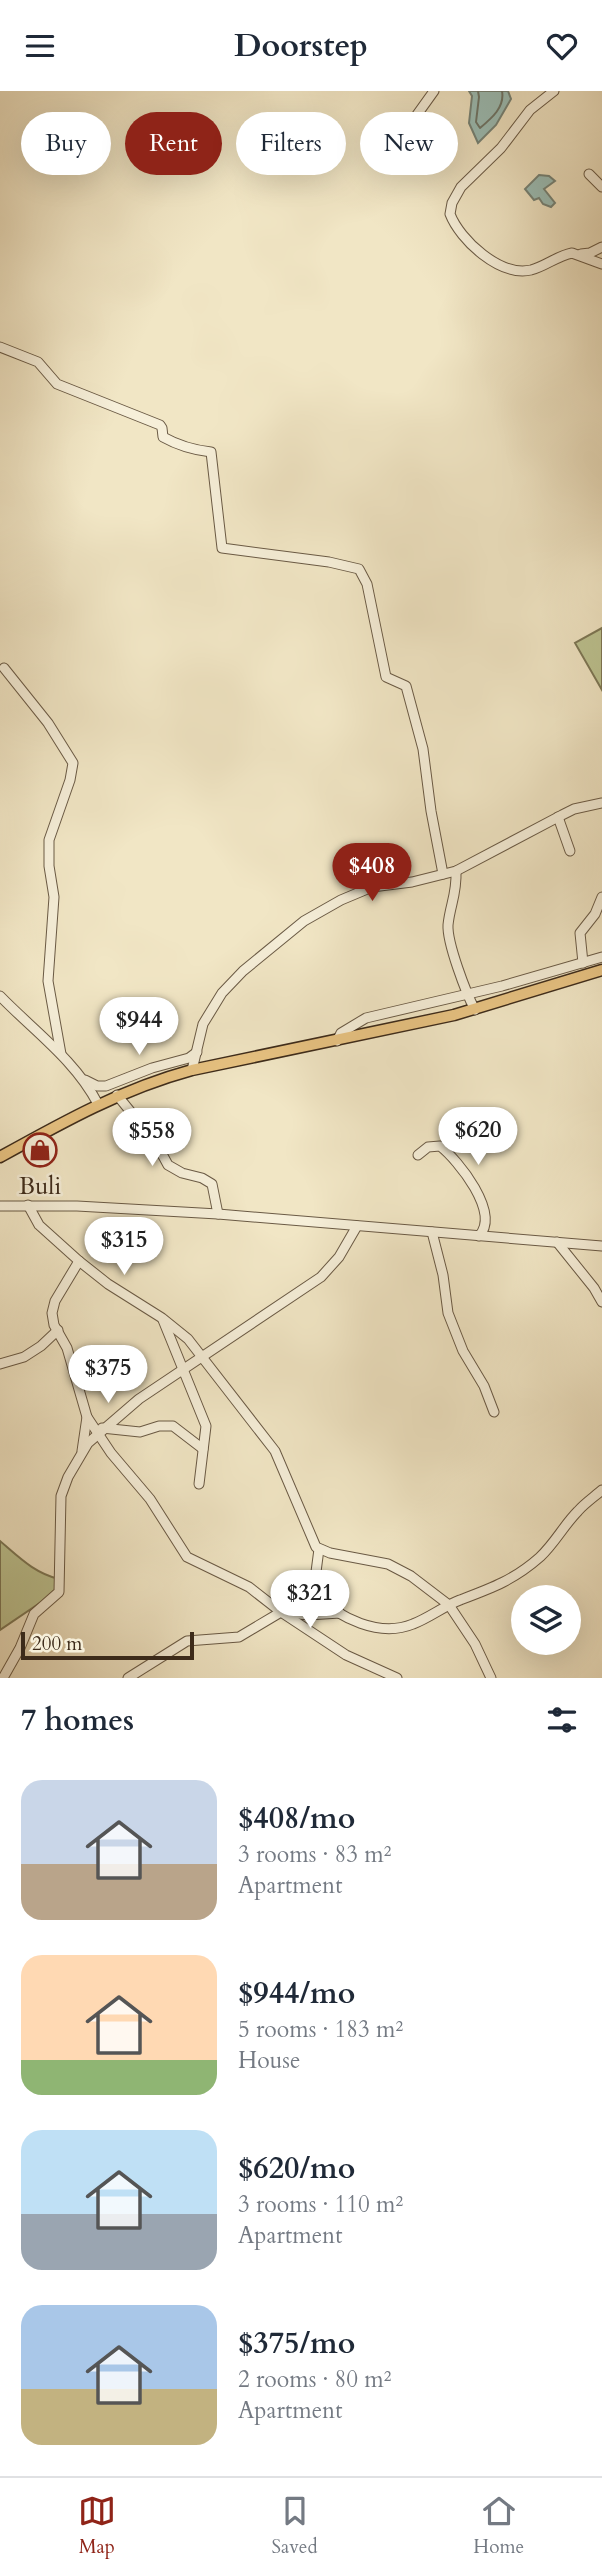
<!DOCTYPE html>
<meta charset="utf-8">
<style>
:root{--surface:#fff;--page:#f6f6f7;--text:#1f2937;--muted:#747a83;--line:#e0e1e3;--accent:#8f2418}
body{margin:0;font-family:Cardo,serif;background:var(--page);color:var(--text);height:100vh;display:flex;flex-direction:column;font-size:26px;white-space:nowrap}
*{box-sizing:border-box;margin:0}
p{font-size:23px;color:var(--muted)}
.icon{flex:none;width:38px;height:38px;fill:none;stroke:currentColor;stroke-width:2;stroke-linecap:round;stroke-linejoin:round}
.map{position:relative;height:1587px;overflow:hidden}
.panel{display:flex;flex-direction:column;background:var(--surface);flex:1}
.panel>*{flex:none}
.banner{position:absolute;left:21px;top:21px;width:560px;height:63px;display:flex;gap:14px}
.controls{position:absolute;left:511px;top:1494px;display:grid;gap:14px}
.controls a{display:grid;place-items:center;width:70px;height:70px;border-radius:50%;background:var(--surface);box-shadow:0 7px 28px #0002;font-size:35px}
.scale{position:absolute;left:21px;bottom:18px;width:173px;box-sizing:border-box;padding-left:7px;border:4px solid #3d2b1a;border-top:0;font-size:19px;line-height:24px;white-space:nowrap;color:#3d2b1a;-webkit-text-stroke:5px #f6efd9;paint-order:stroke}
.price{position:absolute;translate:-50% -60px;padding:0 16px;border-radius:24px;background:#fff;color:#222;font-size:23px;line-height:46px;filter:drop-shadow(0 2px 4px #0008)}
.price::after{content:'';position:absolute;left:50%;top:42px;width:21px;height:16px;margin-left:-10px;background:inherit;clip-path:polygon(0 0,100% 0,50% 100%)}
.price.current{background:var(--accent);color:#fff}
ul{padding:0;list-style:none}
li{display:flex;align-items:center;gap:21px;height:175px;padding:0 21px}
li span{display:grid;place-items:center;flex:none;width:196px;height:140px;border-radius:21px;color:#555}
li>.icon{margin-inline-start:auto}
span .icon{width:84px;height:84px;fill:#fffc;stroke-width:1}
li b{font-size:30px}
h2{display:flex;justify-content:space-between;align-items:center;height:84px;padding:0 21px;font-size:30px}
.tag{padding:0 24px;border-radius:32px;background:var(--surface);box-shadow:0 7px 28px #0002;font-size:24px;line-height:63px}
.tag.current{background:var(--accent);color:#fff}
header{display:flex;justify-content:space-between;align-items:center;height:91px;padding:0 21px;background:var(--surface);font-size:32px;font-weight:800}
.tab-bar{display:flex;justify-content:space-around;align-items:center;height:98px;border-top:2px solid var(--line);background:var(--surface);font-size:19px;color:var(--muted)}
.tab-bar a{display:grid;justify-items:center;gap:4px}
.tab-bar .current{color:var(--accent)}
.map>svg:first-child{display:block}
.green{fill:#bdc492;stroke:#7d7856;stroke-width:2}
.water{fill:#9bbfb8;stroke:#758479;stroke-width:2}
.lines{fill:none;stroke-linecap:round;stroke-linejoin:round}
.shore{stroke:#6c7569;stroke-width:2}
.minor-casing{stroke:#6a5a45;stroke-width:11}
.major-casing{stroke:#3d2b1a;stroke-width:13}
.minor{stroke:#f6efd9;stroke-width:9}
.major{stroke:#e8c382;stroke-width:10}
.labels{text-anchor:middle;stroke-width:5;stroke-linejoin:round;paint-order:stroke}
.poi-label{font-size:24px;fill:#3d2b1a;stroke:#f6efd9}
</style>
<header><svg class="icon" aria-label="menu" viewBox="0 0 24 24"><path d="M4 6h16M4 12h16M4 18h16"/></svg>Doorstep<svg class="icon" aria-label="heart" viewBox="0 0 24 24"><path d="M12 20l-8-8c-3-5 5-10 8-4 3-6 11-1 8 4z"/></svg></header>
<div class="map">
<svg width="602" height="1587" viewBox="0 0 602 1587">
<rect width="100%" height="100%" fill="#f1e6c5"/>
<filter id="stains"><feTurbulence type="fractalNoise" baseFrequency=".00286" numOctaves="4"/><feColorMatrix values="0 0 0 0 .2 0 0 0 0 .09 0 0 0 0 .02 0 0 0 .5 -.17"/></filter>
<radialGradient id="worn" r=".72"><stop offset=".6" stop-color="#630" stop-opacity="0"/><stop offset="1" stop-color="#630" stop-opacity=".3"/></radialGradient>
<g class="green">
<path d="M 602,537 L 602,599 L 575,552 Z"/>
<path d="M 0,1450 C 19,1466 34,1482 59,1488 L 56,1501 L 0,1539 Z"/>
</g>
<g class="water">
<path d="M 469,0 L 508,0 L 511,8 L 496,34 L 478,52 L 469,32 L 472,5 Z"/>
<path d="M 539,84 L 549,85 L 555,90 L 544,98 L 555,112 L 551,116 L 543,113 L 539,107 L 534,109 L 525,98 Z"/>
</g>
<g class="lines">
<path class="shore" d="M 478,0 L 479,6 L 476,31 L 480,37 C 492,27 505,16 502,0"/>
<defs>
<g id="minor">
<path d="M 554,0 L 530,19 L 501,57 L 461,96 L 452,112 L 450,123 C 460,149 500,186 531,179 C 546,175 557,165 572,162 L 602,173"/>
<path d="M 391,60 L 434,0"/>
<path d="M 589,83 L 602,96"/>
<path d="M 581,163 L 590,162 L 602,156"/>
<path d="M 0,256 L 38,271 L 57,293 L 160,334 L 162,337 L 163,346 C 179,355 193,359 211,361 L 222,457 L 329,471 L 359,478 L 367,493 L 386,586 L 406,595 L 423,658 L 431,720 L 443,783"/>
<path d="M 4,577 L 48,632 L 73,672 L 70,689 L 49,749 L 49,775 L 54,806 L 48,890 L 61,963"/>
<path d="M 558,726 L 570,760"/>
<path d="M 456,780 C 457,803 450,814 448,834 C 447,852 466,902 475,919"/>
<path d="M 583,872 L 580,842 L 595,823 L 602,806"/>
<path d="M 0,905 C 34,940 75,969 98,1013"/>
<path d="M 337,950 L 341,942 L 366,927 L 502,895 L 602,866"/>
<path d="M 192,979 L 203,933 L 222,902 L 243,880 L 304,830 L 341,809 L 372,796 L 412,791 L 456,780 L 562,724 L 574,718 L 602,712"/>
<path d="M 85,989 L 97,995 L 106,995 L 152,977 L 189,967 L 197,961"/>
<path d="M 117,1004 L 156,1052 L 168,1074 L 182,1082 L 202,1087 L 212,1093 L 218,1123"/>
<path d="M 418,1064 L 428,1056 L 440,1055 C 458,1069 501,1122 479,1145"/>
<path d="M 28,1114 L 39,1134 L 79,1170 L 108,1193 L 162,1227 L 188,1248 L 275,1360 L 316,1456 L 330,1462 L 388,1473 L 411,1485 L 449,1514 L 475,1553 L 491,1587"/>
<path d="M 0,1115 L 77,1115 L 218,1123 L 602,1155"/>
<path d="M 432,1141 L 443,1184 L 448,1222 L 463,1260 L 484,1295 L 494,1321"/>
<path d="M 557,1151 L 594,1197 L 602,1211"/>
<path d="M 79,1170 L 55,1210 L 52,1222 L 54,1234 L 67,1257 L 87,1326 L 82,1360"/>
<path d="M 163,1229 L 206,1335 L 199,1393"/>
<path d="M 0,1273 L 24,1266 L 41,1255 L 58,1239"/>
<path d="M 87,1326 L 111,1362 L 150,1408 L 187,1466 L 249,1496 L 281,1521 L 346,1564 L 397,1587"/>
<path d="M 102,1337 L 140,1341 L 159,1335 L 173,1335 L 203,1358"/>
<path d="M 319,1458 L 314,1496 L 315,1504 C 340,1527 379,1547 413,1533 C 429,1527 444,1515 460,1509 C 492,1497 514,1489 540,1466 C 555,1452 564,1434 578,1420 C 585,1412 594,1406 602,1399"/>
<path d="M 3,1587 L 20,1557 L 34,1523 L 59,1501 L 61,1405 L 68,1386 L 88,1352 L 139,1308 L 321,1186 L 339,1166 L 357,1135"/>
<path d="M 128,1587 L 187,1550 L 239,1546 L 281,1521 L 308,1524 L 340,1522"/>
</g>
<path id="major" d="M 0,1066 C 63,1031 122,998 192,979 L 454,924 L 602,879"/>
</defs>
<use href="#minor" class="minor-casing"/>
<use href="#major" class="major-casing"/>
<use href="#minor" class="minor"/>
<use href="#major" class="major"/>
</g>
<defs>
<symbol id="shop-ring" viewBox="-11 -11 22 22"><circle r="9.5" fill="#f6efd9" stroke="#8f2418" stroke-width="1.5"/><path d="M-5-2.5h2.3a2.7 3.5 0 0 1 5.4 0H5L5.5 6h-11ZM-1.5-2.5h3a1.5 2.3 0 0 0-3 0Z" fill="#8f2418"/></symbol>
</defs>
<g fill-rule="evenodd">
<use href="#shop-ring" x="21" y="1040" width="38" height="38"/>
</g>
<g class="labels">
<g class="poi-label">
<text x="40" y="1103">Buli</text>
</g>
</g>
<rect width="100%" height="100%" filter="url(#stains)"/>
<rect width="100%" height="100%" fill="url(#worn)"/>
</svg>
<div class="controls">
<a><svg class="icon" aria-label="layers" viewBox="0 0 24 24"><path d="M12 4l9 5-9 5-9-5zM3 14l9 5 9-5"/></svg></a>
</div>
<div class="scale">200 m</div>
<b class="price current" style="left:372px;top:812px">$408</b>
<b class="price" style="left:139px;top:966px">$944</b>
<b class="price" style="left:478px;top:1076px">$620</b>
<b class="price" style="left:152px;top:1077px">$558</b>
<b class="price" style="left:124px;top:1186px">$315</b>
<b class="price" style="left:108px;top:1314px">$375</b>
<b class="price" style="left:310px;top:1539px">$321</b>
<div class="banner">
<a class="tag">Buy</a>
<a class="tag current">Rent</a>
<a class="tag">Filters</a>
<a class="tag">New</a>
</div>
</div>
<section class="panel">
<h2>7 homes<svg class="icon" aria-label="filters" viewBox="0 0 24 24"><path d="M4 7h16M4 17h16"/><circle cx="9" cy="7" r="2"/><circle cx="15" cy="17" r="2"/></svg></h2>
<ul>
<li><span style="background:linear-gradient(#c9d6e8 60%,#b9a48a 0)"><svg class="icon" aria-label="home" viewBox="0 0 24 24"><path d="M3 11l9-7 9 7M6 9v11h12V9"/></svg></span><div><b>$408/mo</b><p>3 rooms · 83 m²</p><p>Apartment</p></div></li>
<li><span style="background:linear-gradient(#ffd9b3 75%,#8fb573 0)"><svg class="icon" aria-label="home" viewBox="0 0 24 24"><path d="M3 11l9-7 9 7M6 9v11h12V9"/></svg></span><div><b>$944/mo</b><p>5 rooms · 183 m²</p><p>House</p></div></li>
<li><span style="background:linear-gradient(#bfe0f5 60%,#9aa5b1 0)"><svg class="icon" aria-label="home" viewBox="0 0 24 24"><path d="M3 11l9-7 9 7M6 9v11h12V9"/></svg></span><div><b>$620/mo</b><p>3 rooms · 110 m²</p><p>Apartment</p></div></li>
<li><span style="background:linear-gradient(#a9c7e8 60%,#c2b280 0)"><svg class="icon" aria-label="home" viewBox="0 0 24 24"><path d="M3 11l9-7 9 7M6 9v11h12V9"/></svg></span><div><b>$375/mo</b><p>2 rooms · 80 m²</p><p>Apartment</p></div></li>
</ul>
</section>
<nav class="tab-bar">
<a class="current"><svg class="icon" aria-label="map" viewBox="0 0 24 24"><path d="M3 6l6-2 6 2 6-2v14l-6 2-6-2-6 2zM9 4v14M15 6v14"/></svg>Map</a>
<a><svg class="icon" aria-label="saved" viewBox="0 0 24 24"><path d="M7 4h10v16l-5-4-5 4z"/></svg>Saved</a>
<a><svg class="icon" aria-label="home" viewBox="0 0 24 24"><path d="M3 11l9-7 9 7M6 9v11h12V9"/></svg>Home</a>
</nav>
